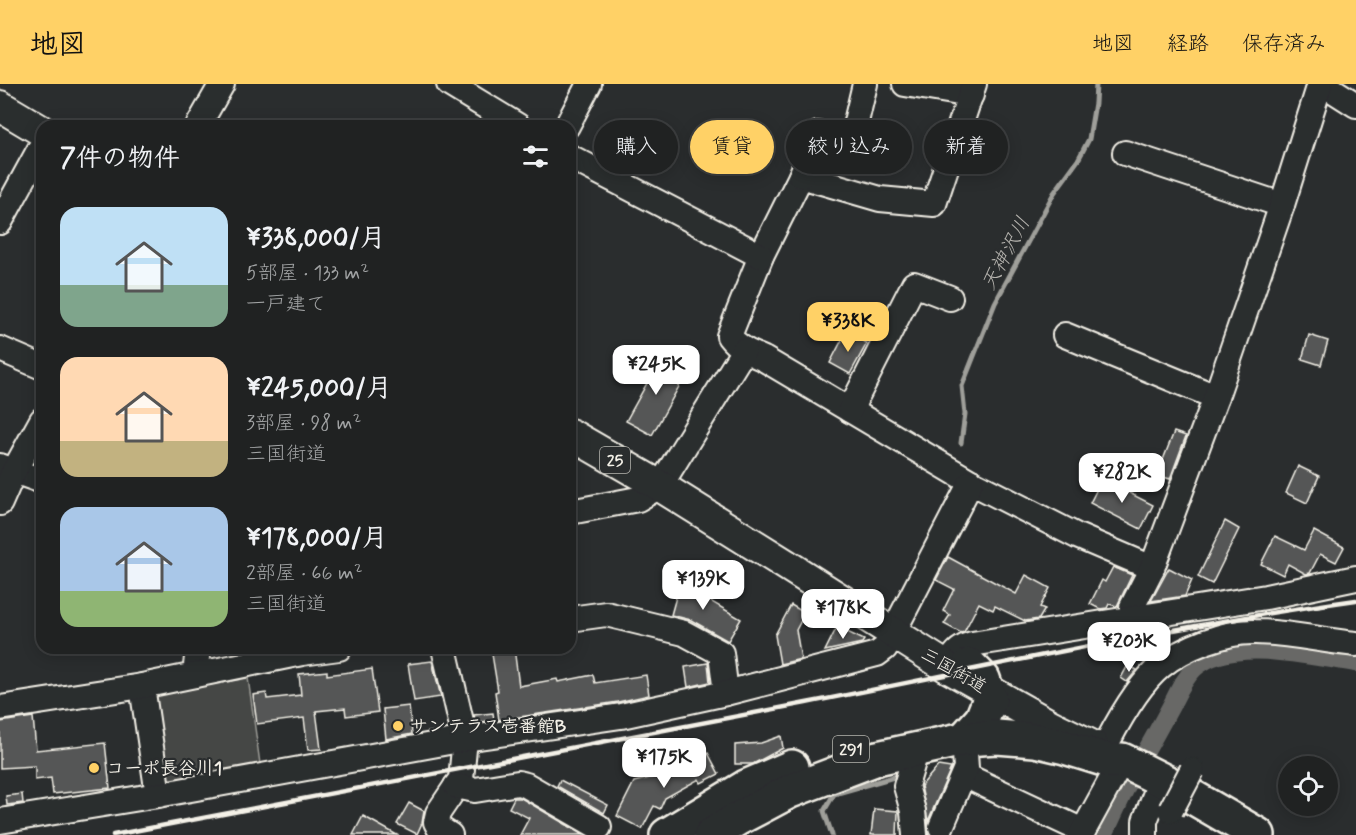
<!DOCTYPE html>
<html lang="ja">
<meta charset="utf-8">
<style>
:root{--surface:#202222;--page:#2d2f2f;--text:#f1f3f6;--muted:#a2a4a5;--line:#3d3f40;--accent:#ffd166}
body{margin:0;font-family:Mynerve,"Klee One",sans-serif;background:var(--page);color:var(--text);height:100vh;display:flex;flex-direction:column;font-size:22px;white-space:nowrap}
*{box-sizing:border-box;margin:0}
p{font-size:20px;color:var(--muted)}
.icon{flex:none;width:33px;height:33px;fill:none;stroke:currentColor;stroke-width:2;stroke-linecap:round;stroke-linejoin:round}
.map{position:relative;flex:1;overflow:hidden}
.sheet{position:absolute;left:36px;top:36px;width:540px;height:534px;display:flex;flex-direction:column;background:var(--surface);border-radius:18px;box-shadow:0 3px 15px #0003,0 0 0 2px var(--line)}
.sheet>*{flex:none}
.hud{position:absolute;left:594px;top:36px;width:570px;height:54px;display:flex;gap:12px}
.controls{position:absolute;left:1278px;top:672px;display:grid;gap:12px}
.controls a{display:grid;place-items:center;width:60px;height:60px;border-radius:50%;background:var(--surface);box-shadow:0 3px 15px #0003,0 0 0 2px var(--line);font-size:30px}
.price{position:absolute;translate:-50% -51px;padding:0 14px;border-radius:12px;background:#fff;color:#222;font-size:20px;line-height:39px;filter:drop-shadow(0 2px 3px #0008)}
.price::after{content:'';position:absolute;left:50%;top:36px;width:18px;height:14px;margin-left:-9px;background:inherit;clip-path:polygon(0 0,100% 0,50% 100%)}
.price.on{background:var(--accent);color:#111}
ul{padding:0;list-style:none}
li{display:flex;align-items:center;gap:18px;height:150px;padding:0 24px}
li span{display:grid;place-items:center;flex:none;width:168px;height:120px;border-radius:18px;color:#555}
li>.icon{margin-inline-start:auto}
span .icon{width:72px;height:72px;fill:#fffc;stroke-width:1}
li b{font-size:26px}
h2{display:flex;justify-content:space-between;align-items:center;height:72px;padding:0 24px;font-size:26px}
.tag{padding:0 21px;border-radius:27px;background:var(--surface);box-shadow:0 3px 15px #0003,0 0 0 2px var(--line);font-size:21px;line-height:54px}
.tag.on{background:var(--accent);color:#111}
header{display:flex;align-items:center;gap:36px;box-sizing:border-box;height:84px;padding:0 30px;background:var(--accent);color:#111}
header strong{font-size:28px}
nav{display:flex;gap:33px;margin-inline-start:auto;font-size:21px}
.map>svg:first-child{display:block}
.green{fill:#444645;stroke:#9c9c96;stroke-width:1.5}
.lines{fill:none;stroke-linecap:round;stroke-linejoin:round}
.stream{stroke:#9f9f9a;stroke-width:5}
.canal{stroke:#676866;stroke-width:18}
.building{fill:#555756;stroke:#f4f1e8;stroke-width:1.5}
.minor-casing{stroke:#f4f1e8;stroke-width:28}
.major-casing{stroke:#f4f1e8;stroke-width:34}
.highway-casing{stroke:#f4f1e8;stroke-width:38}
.minor{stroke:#2a2d2e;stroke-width:24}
.major{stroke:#2a2d2e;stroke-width:30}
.highway{stroke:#2a2d2e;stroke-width:33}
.rail{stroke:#f4f1e8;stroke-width:4.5}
.minor-bridge-casing{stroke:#f4f1e8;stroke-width:28;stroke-linecap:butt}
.minor-bridge{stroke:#2a2d2e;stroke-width:24}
.poi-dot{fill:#ffd166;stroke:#2a2d2e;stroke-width:2}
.labels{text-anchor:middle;stroke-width:4.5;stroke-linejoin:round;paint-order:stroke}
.shield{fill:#2a2d2e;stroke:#b7b6b0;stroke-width:1.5}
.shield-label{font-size:16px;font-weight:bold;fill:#f4f1e8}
.street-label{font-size:18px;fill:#f4f1e8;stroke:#2a2d2e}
.poi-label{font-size:18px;font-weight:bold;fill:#f4f1e8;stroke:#2a2d2e;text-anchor:start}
.water-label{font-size:20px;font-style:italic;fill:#b5b3ae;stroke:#2a2d2e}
</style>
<header>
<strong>地図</strong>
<nav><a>地図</a><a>経路</a><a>保存済み</a></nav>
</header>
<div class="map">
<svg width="1356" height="751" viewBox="0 0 1356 751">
<rect width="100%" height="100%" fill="#2a2d2e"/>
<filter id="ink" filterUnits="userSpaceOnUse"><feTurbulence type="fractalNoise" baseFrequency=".0167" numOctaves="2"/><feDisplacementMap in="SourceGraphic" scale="12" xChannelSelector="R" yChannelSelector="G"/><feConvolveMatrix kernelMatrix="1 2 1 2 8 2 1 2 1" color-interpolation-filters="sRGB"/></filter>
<g filter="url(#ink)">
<path class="green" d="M 248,594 L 261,687 L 165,704 L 155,608 Z"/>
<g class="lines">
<g class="stream">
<path d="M 961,359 L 965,330 L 962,302 L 995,219 L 1054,109 L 1078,76 L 1089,55 L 1095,19 L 1096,0"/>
<path d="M 832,751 L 824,727 L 834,710 L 901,691"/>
</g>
<g class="canal">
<path d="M 1145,669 C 1154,653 1163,637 1172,620 C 1178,608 1184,595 1194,585 C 1229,551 1311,573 1356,579"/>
<path d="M 1104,751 L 1132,691"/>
</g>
</g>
<g class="building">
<path d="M 846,248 L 867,259 L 850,290 L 830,279 Z"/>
<path d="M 1309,251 L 1328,257 L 1321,281 L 1302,275 Z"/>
<path d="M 661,274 L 687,288 L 652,351 L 626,337 Z"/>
<path d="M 1174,348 L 1186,352 L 1170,395 L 1157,391 Z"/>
<path d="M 1298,382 L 1319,392 L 1307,419 L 1286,409 Z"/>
<path d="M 1102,395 L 1153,421 L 1141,445 L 1090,419 Z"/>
<path d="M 1225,437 L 1239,445 L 1212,500 L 1198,493 Z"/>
<path d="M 1314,447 L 1344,463 L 1336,478 L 1320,470 L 1310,489 L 1306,490 L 1288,480 L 1283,491 L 1261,480 L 1275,452 L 1304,466 Z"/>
<path d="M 948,473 L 1016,510 L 1026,491 L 1050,504 L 1040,523 L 1045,525 L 1039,535 L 1025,537 L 995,522 L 993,526 L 979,519 L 964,548 L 961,549 L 944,540 L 950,531 L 943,527 L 954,505 L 936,496 Z"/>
<path d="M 1113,483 L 1132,491 L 1117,522 L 1109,520 L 1107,524 L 1100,525 L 1090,520 L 1102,496 L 1105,498 Z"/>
<path d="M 1169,484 L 1192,496 L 1185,512 L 1151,517 Z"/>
<path d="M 681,495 L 701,500 L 698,510 L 741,535 L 728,557 L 691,536 L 671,531 Z"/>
<path d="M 791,521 L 805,529 L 796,546 L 801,575 L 780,580 L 775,551 Z"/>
<path d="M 837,543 L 864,556 L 862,559 L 825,567 Z"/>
<path d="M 491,564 L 514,564 L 519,602 L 557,595 L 558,598 L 593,591 L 595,599 L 646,591 L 649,611 L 618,618 L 499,636 L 495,608 L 498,607 Z"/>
<path d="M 432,577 L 441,613 L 414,617 L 408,580 Z"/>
<path d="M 708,579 L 710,598 L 688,603 L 685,583 Z"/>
<path d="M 1128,581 L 1137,586 L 1127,598 L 1121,594 Z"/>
<path d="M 372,585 L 378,628 L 346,632 L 345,624 L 316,627 L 321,665 L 308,666 L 304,634 L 257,640 L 253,611 L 266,609 L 267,615 L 301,611 L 299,590 L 327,587 L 327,591 Z"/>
<path d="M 409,622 L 412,650 L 386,655 L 383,625 Z"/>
<path d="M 493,629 L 494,636 L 476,639 L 474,631 Z"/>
<path d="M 33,633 L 36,666 L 105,659 L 110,704 L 53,710 L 51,694 L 35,696 L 35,682 L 0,684 L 0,638 Z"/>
<path d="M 781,652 L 783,664 L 753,680 L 735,680 L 735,661 L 761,659 Z"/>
<path d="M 708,669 L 719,690 L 701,699 L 699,695 L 665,714 L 660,725 L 654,722 L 642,745 L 617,732 L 634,698 L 670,689 L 666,683 L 681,675 L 685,682 Z"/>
<path d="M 938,682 L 951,684 L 928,737 L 921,702 Z"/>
<path d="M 560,696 L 608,721 L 604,729 L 557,702 Z"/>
<path d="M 22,710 L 23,719 L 7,721 L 6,712 Z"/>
<path d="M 514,714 L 521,714 L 584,751 L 520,751 L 529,734 L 509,724 Z"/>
<path d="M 409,719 L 424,727 L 422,739 L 417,750 L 397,740 Z"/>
<path d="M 874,725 L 898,727 L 897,751 L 871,751 Z"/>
<path d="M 363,732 L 397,751 L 353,751 Z"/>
</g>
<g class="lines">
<defs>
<g id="minor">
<path d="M 449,0 L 518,42"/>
<path d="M 905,0 L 971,11"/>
<path d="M 974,0 L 934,120 L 880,115 L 801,92 L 761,172 L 729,252 C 738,264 750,269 764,275 L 971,398 L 1077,452 L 1152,484"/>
<path d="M 1323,0 L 1356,21"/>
<path d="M 198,42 L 222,0"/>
<path d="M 567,42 L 589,0"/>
<path d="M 1125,69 L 1282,121"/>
<path d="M 570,73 L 761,172"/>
<path d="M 801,92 L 818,50 L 851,59 L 865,0"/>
<path d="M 0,138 L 42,61"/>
<path d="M 1065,251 L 1216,313"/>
<path d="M 0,265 L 42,283"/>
<path d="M 850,326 L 914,200 L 950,214"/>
<path d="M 0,382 L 42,397"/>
<path d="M 0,419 L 14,387 L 42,336"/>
<path d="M 570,428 L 638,415 L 660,402 L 744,266"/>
<path d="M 570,535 L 606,530 L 684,549 L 721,569 L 726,609"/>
<path d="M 1134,535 L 1132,523 L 1152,484 L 1216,313 L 1282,121 L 1320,0"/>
<path d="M 444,564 L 465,655 L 461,695 L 438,729 L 436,738 L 439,744 L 450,751"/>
<path d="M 947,583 C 954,571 958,564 972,560 L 1266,513 L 1356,494"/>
<path d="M 195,591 L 198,564"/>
<path d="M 142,602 L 158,711"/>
<path d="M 0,624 L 142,602 L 302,569 L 339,564"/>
<path d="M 1108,657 C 1120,634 1140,599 1161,582 C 1183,564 1226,547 1255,548 C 1289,548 1322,557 1356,560"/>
<path d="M 911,666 L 913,678 L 906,702 L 913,727 L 915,751"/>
<path d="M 964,691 L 1083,747"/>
<path d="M 456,702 L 475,706 L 518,699 L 526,701 L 599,743"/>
<path d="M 0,737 L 158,711 L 465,655 L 621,632 L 726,609 L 877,570 L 885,564 L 971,398"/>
<path d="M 941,743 L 966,684 L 964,655"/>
<path d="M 1081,751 L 1122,676"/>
<path d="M 1145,751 L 1145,737 L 1161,696"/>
</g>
<g id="major">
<path d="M 0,22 L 42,47"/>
<path d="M 570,350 L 660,402 L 785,480 L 947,583 L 1052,642 L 1093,662"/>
</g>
<g id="highway">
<path d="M 964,655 L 982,635 L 990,615 L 983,595 L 969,581"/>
<path d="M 667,751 L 746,703 L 792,683"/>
<path d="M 711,751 L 737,735 L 790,707 L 877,674 L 964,655 L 997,653 L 1035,656 L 1065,663 L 1110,677 L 1122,676 L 1172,701 L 1258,751"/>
</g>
</defs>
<use href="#minor" class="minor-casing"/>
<use href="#major" class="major-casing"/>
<use href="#highway" class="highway-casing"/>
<use href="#minor" class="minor"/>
<use href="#major" class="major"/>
<use href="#highway" class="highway"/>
<path class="rail" d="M 113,751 C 344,708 575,665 806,619 C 989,583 1171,542 1356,516"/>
<defs>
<path id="minor-bridge" d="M 1171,726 L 1192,686"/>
</defs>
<use href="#minor-bridge" class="minor-bridge-casing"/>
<use href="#minor-bridge" class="minor-bridge"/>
</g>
</g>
<g class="poi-dot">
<circle cx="398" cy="642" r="6"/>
<circle cx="94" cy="684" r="6"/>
</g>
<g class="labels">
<g class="shield">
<rect x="600" y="363" width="30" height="26" rx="4.5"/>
<rect x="833" y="652" width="36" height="26" rx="4.5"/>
</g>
<g class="shield-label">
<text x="615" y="382">25</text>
<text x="851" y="671">291</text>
</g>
<g class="street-label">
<text transform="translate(954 586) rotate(30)" y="6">三国街道</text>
</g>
<g class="poi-label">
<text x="410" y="648">サンテラス壱番館B</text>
<text x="106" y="690">コーポ長谷川1</text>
</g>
<g class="water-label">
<text transform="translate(1005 169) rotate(-62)" y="7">天神沢川</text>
</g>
</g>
</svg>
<div class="controls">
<a><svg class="icon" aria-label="locate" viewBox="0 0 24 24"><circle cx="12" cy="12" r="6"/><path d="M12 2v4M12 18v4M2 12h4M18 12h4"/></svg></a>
</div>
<b class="price on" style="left:848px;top:269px">¥338K</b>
<b class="price" style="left:656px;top:312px">¥245K</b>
<b class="price" style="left:1122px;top:420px">¥282K</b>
<b class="price" style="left:703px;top:527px">¥139K</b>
<b class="price" style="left:843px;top:556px">¥178K</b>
<b class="price" style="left:1129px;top:589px">¥203K</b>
<b class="price" style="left:664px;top:705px">¥175K</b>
<div class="hud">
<a class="tag">購入</a>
<a class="tag on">賃貸</a>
<a class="tag">絞り込み</a>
<a class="tag">新着</a>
</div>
<section class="sheet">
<h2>7件の物件<svg class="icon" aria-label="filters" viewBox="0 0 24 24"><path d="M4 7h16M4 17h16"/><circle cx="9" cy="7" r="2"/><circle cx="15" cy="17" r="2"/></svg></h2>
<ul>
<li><span style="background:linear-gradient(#bfe0f5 65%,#7fa58c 0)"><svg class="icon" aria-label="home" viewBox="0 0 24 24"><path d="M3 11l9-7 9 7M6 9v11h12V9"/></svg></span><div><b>¥338,000/月</b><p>5部屋 · 133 m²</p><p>一戸建て</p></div></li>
<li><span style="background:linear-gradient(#ffd9b3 70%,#c2b280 0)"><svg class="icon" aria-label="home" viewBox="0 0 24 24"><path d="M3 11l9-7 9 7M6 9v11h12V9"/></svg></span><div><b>¥245,000/月</b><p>3部屋 · 98 m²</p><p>三国街道</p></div></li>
<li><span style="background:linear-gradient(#a9c7e8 70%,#8fb573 0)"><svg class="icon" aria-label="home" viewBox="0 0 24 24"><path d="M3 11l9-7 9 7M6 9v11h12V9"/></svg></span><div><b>¥178,000/月</b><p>2部屋 · 66 m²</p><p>三国街道</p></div></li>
</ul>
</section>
</div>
